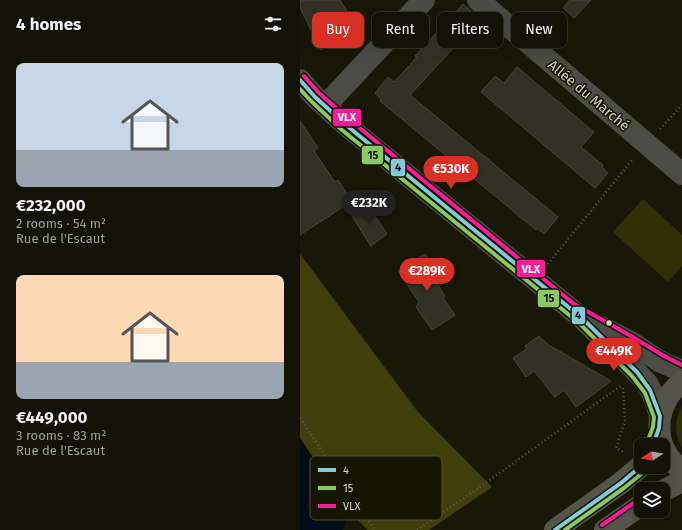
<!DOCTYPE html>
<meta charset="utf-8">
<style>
:root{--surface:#121206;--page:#1f2014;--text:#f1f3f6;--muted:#9c9e9b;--line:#313228;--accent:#d93025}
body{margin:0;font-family:"Fira Sans",sans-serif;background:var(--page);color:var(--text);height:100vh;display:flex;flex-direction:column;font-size:15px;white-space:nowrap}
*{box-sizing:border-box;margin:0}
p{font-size:13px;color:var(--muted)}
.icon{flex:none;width:22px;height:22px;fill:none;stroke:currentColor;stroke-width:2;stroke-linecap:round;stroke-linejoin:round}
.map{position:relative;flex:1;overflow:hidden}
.sheet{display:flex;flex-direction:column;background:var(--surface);width:300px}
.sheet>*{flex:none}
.banner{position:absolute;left:12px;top:12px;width:310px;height:36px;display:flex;gap:8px}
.needle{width:26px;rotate:258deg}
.buttons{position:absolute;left:334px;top:438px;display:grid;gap:8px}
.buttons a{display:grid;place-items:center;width:36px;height:36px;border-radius:8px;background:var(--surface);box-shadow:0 4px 16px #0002,0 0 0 1px var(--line);font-size:20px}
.price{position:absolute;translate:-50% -34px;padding:0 9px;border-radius:14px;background:var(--accent);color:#fff;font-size:13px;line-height:26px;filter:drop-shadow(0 1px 2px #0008)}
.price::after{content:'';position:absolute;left:50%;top:24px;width:12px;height:9px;margin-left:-6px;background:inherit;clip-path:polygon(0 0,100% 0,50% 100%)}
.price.on{background:#222;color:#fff}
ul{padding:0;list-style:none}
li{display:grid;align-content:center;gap:8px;height:212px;padding:0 16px}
li span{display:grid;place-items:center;height:124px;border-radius:8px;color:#555}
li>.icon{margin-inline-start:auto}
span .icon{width:72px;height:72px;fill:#fffc;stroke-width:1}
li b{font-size:17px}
h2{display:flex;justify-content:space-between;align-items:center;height:48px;padding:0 16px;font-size:17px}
.tag{padding:0 14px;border-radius:8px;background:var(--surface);box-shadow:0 4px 16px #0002,0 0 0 1px var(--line);font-size:14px;line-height:36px}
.tag.on{background:var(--accent);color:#fff}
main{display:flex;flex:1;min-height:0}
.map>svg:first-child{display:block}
.green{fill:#2f2f05}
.forest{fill:#403f0b}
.water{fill:#030d18}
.building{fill:#323224;stroke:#464639}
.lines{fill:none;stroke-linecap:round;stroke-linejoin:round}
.path{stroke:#585951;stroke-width:2.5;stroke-dasharray:1 3;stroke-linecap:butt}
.minor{stroke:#4b4c45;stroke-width:22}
.major{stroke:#54544a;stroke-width:22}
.bus-1-casing{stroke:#151500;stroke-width:7}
.bus-2-casing{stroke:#151500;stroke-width:7}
.bus-3-casing{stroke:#151500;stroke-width:7}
.bus-1{stroke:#84c9d8;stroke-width:4}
.bus-2{stroke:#8ac864;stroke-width:4}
.bus-3{stroke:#ff1a9d;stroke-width:4}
.bus-dot{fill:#d3d4c3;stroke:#151500;stroke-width:1.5}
.labels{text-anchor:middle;stroke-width:3;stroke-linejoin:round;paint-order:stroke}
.street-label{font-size:14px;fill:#d3d4c3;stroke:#151500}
.key{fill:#151500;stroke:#4e4e3a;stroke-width:1}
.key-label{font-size:11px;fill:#d3d4c3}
.line-badge{stroke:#151500;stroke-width:1.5}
.badge-label{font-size:11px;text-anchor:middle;font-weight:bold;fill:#fff}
.pale-badge-label{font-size:11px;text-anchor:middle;font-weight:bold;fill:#111}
</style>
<main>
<section class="sheet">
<h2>4 homes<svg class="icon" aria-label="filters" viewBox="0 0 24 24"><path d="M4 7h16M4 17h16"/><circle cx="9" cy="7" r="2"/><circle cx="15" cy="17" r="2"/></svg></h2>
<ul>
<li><span style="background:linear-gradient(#c9d6e8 70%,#9aa5b1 0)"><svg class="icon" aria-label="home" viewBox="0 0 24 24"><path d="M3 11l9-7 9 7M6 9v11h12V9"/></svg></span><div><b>€232,000</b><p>2 rooms · 54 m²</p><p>Rue de l'Escaut</p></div></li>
<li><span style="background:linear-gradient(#ffd9b3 70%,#9aa5b1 0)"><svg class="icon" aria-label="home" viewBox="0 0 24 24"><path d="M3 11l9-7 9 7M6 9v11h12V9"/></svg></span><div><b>€449,000</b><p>3 rooms · 83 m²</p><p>Rue de l'Escaut</p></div></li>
</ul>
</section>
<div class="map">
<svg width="382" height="530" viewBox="0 0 382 530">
<rect width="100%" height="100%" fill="#181808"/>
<g class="green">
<path d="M 343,199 L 382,235 L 382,266 L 368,282 L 313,232 Z"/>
<path d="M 382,407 L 382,447 C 374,435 374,419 382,407 Z"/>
</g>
<path class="forest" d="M 0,254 L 118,412 L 192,487 L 129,530 L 68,530 L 50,513 L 0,438 Z"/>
<path class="water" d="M 0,438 L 50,513 L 43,530 L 0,530 Z"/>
<g class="building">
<path d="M 0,0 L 40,0 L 55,24 L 21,50 L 0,8 Z"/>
<path d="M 270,0 L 291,0 L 274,18 L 263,8 Z"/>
<path d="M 163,4 L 180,19 L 110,95 L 258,217 L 244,234 L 237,228 L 236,230 L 80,101 L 81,99 L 75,93 L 88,77 L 94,82 L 117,57 L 115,56 Z"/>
<path d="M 217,67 L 294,132 L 281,147 L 303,165 L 302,167 L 308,173 L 295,188 L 181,92 L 195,76 L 204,83 Z"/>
<path d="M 0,121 L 18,148 L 14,151 L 35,182 L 38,180 L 52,201 L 0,235 Z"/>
<path d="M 67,204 L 87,234 L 71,246 L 50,213 Z"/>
<path d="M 125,254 L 136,270 L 131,273 L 145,296 L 143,298 L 155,315 L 132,330 L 116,307 L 119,302 L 98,271 Z"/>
<path d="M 239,336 L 247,344 L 311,381 L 276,407 L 264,390 L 255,397 L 234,371 L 226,377 L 213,358 L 227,349 L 225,346 Z"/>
</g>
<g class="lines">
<g class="path">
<path d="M 360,129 L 382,105"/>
<path d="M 248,264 L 333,159"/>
<path d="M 323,388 L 325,421 L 316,448 L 325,453"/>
<path d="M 0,418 L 75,530"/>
<path d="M 358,518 L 367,512"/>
<path d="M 117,530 L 173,492 L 322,385"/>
</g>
<g class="minor">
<path d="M 178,0 L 382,174"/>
<path d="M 0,80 L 15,97 L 46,125 L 283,319 L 323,358 L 347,383 L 355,399 L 360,416"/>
<path d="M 25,106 L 124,0"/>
<path d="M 301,327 L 329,341 L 361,362 L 382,371"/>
</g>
<g class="major">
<path d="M 362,445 C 355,422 362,397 382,382"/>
<path d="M 363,447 L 369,458 L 382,471"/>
<path d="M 363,491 L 382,481"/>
<path d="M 255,530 L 321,483 L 341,466"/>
<path d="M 305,530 L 341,505"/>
</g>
<defs>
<g id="bus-1">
<path d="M 0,80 L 15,97 L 46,125 L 283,319 L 337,372 L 350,390 L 360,416 L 359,428 L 353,445"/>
<path d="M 255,530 L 321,483 L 341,466"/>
</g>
<g id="bus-2">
<path d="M 0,89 L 11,101 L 42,130 L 279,323 L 332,376 L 345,393 L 354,417 L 353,427 L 347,443"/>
<path d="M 265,530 L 324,488 L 345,471"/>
</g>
<g id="bus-3">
<path d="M 4,76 L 19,93 L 50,120 L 274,304 L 331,336 L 364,356 L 382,365"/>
<path d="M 302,525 L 338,500"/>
</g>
</defs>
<use href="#bus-1" class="bus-1-casing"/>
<use href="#bus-2" class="bus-2-casing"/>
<use href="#bus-3" class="bus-3-casing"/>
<use href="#bus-1" class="bus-1"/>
<use href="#bus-2" class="bus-2"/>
<use href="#bus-3" class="bus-3"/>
</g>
<circle class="bus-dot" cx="309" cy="323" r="3.5"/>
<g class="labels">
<g class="street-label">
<text transform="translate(289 95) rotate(40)" y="5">Allée du Marché</text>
</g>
</g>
<rect x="10" y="456" width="132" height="64" rx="6" class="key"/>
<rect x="18" y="468" width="18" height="4" fill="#84c9d8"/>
<rect x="18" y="486" width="18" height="4" fill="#8ac864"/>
<rect x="18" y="504" width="18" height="4" fill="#ff1a9d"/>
<g class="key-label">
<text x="43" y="474">4</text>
<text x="43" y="492">15</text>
<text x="43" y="510">VLX</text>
</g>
<g class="line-badge">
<rect x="32" y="108" width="30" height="19" rx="4" fill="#ff1a9d"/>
<rect x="61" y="145" width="23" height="20" rx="4" fill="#8ac864"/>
<rect x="90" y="158" width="16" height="19" rx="4" fill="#84c9d8"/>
<rect x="216" y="259" width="30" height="19" rx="4" fill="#ff1a9d"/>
<rect x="237" y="289" width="23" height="19" rx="4" fill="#8ac864"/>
<rect x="271" y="306" width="15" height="19" rx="4" fill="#84c9d8"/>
</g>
<g class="badge-label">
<text x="47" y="121">VLX</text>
<text x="231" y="273">VLX</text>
</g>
<g class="pale-badge-label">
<text x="73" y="159">15</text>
<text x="98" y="171">4</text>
<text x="249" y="302">15</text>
<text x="278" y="319">4</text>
</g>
</svg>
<div class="buttons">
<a><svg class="needle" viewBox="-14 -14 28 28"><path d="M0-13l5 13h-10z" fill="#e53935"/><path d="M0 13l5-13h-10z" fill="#9c9e9b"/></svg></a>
<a><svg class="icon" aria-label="layers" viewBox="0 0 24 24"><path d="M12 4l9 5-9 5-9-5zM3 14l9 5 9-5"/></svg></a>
</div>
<b class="price" style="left:151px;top:190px">€530K</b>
<b class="price on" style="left:69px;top:224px">€232K</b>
<b class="price" style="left:127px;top:292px">€289K</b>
<b class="price" style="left:314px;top:372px">€449K</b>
<div class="banner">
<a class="tag on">Buy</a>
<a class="tag">Rent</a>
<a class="tag">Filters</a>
<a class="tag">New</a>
</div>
</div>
</main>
